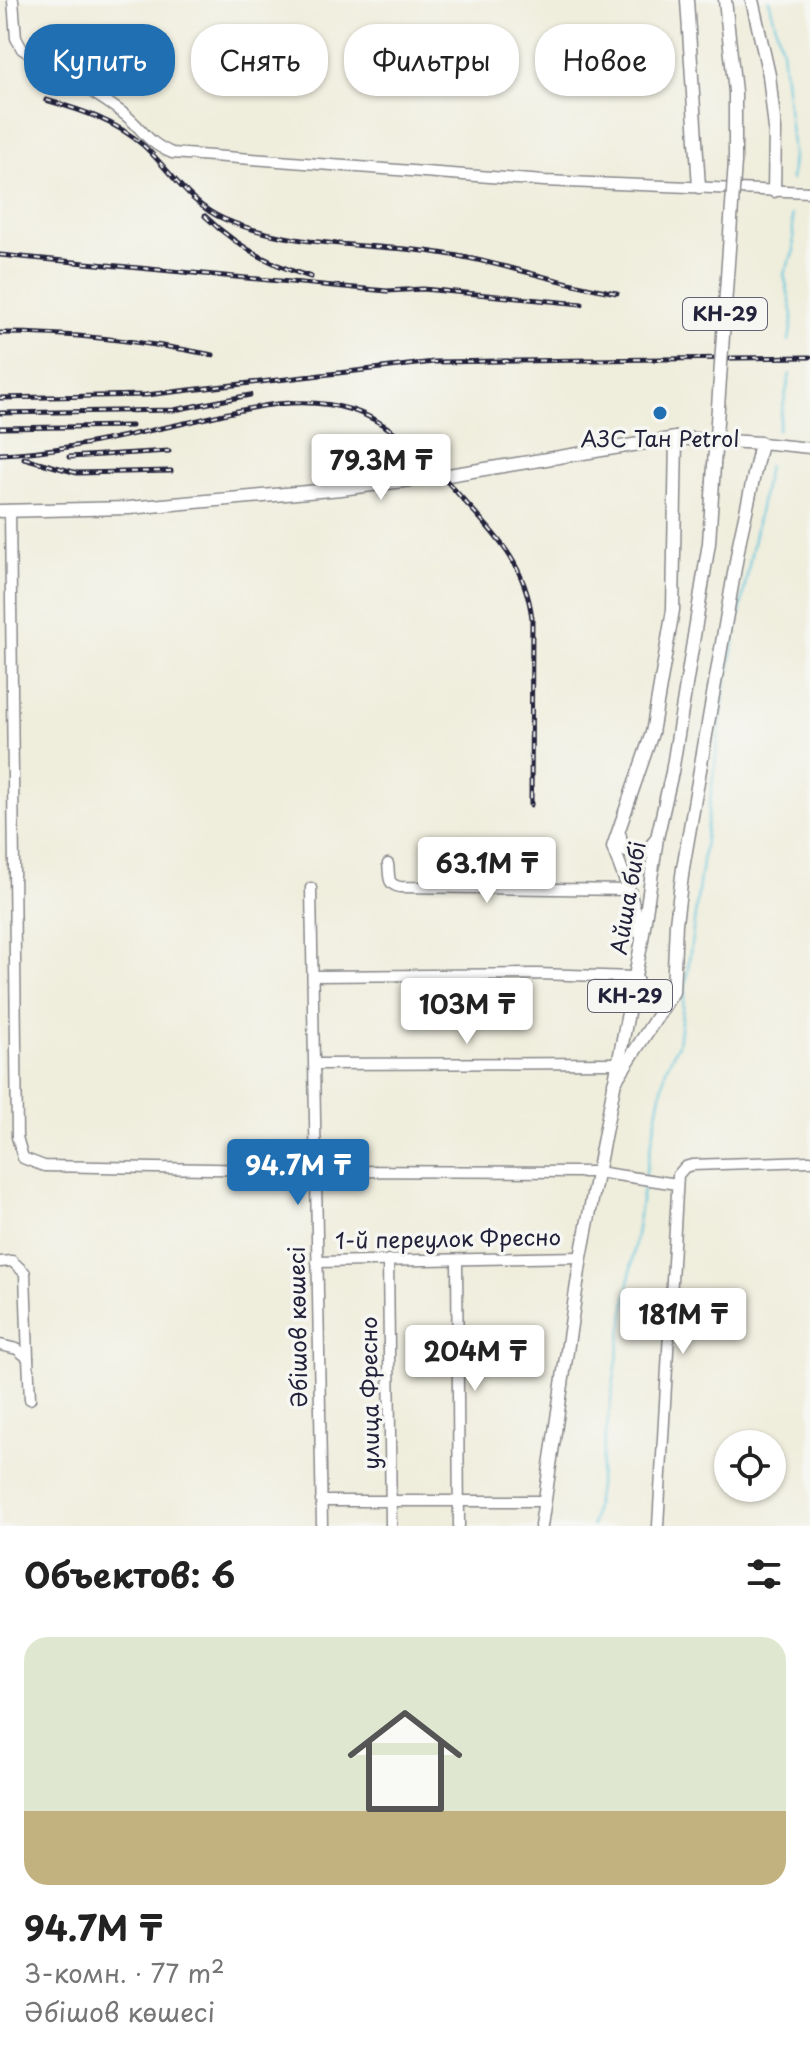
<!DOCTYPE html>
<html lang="ru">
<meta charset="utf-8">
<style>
:root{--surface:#fff;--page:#f6f6f6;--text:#222;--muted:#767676;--accent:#1f6fb2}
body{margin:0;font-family:"Playpen Sans",sans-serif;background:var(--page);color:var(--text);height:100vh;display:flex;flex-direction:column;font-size:30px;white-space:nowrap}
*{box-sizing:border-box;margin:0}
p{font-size:26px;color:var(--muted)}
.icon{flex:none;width:44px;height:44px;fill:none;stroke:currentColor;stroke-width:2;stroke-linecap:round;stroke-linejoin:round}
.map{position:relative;height:1526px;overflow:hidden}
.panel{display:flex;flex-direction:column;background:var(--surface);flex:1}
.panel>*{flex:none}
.banner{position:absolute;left:24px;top:24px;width:762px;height:72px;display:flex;gap:16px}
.buttons{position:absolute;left:714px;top:1430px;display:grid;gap:16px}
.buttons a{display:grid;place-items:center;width:72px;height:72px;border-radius:50%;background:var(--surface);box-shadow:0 2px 6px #0004;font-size:40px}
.price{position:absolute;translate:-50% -68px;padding:0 18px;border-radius:8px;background:#fff;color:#222;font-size:26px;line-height:52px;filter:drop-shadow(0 2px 4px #0008)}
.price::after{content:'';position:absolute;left:50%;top:48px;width:24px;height:18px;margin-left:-12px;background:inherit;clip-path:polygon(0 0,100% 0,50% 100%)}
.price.on{background:var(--accent);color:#fff}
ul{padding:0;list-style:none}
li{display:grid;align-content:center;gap:16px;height:424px;padding:0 24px}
li span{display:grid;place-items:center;height:248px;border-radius:24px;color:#555}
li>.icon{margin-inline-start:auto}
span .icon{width:144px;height:144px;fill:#fffc;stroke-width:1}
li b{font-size:34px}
h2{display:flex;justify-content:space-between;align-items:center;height:96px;padding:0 24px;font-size:34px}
.pill{padding:0 28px;border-radius:32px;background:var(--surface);box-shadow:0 2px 6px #0004;font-size:28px;line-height:72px}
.pill.on{background:var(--accent);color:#fff}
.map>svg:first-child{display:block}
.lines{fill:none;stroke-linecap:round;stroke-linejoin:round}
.stream{stroke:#5fc4dd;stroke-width:2}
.minor-casing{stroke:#88888b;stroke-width:13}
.major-casing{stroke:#88888b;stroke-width:15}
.minor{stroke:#fff;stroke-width:10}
.major{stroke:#fff;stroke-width:12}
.rail-casing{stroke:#22223b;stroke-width:5}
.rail{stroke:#f6f6f2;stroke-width:2;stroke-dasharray:6;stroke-linecap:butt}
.major-bridge-casing{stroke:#88888b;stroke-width:15;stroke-linecap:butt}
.major-bridge{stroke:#fff;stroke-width:12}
.poi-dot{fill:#1f6fb2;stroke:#f6f6f2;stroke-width:3}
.labels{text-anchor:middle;stroke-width:7;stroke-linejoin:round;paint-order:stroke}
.shield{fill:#f6f6f2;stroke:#626272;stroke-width:2}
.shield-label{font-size:20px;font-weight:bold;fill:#22223b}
.poi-label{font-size:22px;fill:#22223b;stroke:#f6f6f2}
.street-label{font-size:22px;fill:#22223b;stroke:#f6f6f2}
</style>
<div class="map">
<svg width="810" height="1526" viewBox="0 0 810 1526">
<rect width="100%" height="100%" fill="#f6f6f2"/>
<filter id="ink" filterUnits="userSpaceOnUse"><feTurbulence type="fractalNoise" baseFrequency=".0125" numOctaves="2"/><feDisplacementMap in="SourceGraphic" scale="16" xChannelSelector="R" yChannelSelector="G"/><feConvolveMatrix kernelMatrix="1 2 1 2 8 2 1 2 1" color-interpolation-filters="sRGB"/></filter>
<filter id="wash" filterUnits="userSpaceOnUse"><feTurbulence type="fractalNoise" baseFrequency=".006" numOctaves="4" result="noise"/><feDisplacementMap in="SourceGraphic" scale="32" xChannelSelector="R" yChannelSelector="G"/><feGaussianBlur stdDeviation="1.8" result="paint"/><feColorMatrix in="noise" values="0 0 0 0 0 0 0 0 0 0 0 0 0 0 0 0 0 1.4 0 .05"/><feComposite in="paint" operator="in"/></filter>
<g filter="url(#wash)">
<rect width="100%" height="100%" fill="#efeddb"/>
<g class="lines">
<g class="stream">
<path d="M 769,0 L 782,49 L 793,155 L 791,180"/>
<path d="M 789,341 L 793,315 L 784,274 L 794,251 L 792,215"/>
<path d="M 778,430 L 790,374"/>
<path d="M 645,1176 L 666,1068 L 678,1044 L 724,695 L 768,466"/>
<path d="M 592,1526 L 644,1182"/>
</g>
</g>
</g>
<g filter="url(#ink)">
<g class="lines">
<defs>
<g id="minor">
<path d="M 13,0 L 16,38 L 22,49 C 56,70 92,90 124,114 C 145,130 144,141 172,153 L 544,181 L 810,192"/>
<path d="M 761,443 L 810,448"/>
<path d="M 10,510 L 17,1137 L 23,1158 L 44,1166 L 314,1171 L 597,1172 L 677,1184"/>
<path d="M 388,864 C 390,876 386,884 400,887 L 629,890"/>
<path d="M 311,888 L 322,1526"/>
<path d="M 314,976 L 537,974 L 634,977"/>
<path d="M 316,1064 L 618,1063"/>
<path d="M 388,1260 L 391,1526"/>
<path d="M 457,1260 L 459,1526"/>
<path d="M 0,1262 L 12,1261 L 25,1273 L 28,1358"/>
<path d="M 317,1262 L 581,1257"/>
<path d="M 0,1345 L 17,1349 L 28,1358 L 30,1399"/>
<path d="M 321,1501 L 543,1501"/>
<path d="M 658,1526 L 678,1175 L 685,1167 L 692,1165 L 810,1161"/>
</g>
<g id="major">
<path d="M 687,0 L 699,187"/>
<path d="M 725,0 L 735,92 L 735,162"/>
<path d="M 752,0 L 769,75 L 775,129 L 774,191"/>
<path d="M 0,511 L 129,508 L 341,489 L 442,476 L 676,438 L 761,443 L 740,539 L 683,868 L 676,923 L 673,992 L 614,1083"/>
<path d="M 620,836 C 620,852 632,857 647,851 L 655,841"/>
<path d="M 640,933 L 629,890 L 613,847 L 652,733 L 673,610 L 676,438"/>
<path d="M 636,979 L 639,996 L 658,1003 L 668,997"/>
<path d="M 541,1526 L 581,1257 L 642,940 L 657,838 L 672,772 L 709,543 L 714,465"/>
</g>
</defs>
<use href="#minor" class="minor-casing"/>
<use href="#major" class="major-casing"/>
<use href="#minor" class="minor"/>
<use href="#major" class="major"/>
<defs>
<g id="rail">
<path d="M 46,100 C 81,110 116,121 144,146 C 170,170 190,205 224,219 C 291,248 363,243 433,252 C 495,260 555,283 617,293"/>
<path d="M 205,216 C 236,246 270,265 311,277"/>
<path d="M 0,255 L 387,291 L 423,289 L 582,304"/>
<path d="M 0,333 C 72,333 143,341 213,355"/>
<path d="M 0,398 L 146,395 L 434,362 L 810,357"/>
<path d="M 0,413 L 174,410 L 250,395"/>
<path d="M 0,428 L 131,426"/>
<path d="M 0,454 C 63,452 123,436 185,423 C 239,411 297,392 352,410 C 395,424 431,463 460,496 C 496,536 525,563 532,618 L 531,805"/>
<path d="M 69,457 L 169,451"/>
<path d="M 24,458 L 77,473 L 171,471"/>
</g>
</defs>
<use href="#rail" class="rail-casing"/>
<use href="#rail" class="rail"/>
<defs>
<path id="major-bridge" d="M 714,465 L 735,162"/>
</defs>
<use href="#major-bridge" class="major-bridge-casing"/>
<use href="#major-bridge" class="major-bridge"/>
</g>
</g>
<circle class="poi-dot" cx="660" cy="413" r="8"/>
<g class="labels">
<g class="shield">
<rect x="683" y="298" width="84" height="32" rx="6"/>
<rect x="588" y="980" width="84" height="32" rx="6"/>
</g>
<g class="shield-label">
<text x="725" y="321">КН-29</text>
<text x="630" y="1003">КН-29</text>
</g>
<g class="poi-label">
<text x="660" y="447">АЗС Тан Petrol</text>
</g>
<g class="street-label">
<text transform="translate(628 898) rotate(-80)" y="8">Айша бибі</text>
<text transform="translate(448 1239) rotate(-1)" y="8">1-й переулок Фресно</text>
<text transform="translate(298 1327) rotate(-91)" y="8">Әбішов көшесі</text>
<text transform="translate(370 1393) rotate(-91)" y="8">улица Фресно</text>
</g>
</g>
</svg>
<div class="buttons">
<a><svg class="icon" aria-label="locate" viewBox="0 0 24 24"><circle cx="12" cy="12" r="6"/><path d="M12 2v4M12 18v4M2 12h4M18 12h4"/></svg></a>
</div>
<b class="price" style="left:381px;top:502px">79.3M ₸</b>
<b class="price" style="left:487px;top:905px">63.1M ₸</b>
<b class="price" style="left:467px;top:1046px">103M ₸</b>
<b class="price on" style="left:298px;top:1207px">94.7M ₸</b>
<b class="price" style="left:683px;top:1356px">181M ₸</b>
<b class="price" style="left:475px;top:1393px">204M ₸</b>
<div class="banner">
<a class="pill on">Купить</a>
<a class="pill">Снять</a>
<a class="pill">Фильтры</a>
<a class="pill">Новое</a>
</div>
</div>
<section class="panel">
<h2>Объектов: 6<svg class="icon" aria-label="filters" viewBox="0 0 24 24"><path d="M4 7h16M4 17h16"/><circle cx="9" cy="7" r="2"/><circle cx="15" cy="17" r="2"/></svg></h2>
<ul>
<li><span style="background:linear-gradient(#dfe7d0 70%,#c2b280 0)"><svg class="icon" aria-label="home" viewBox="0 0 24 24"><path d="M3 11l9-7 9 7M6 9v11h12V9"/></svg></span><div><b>94.7M ₸</b><p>3-комн. · 77 m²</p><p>Әбішов көшесі</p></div></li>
</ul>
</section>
